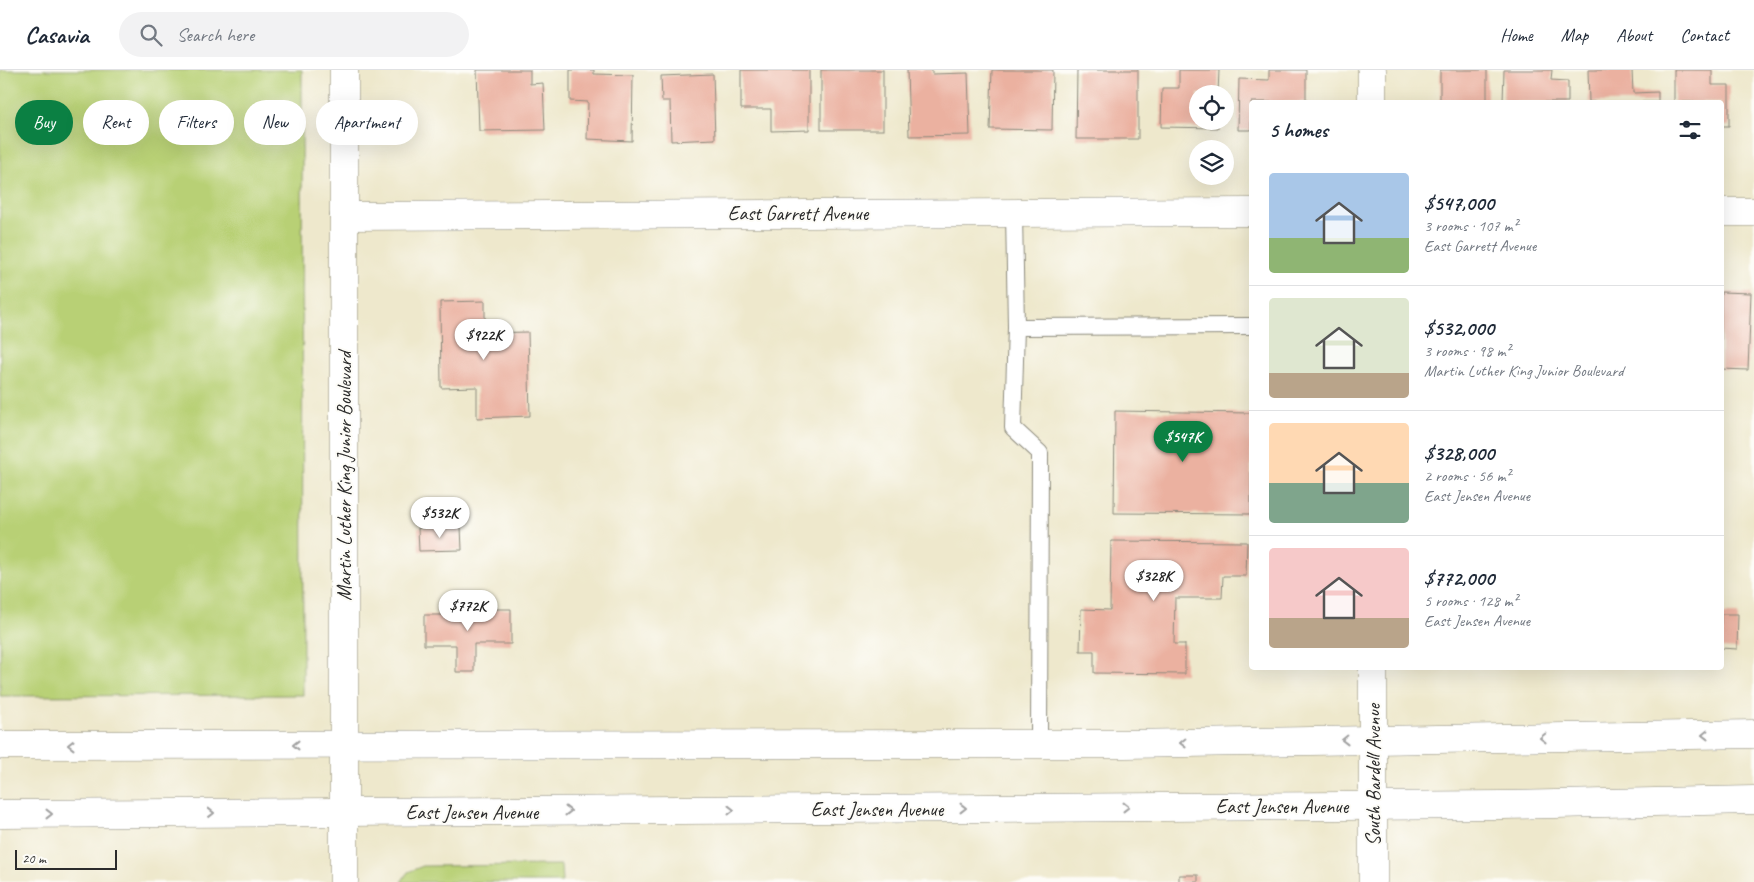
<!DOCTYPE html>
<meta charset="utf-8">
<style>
:root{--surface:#fff;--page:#f2f2f3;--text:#1f2937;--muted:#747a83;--line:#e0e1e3;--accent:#0b8043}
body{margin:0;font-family:Caveat,sans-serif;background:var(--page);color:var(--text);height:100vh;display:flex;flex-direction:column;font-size:19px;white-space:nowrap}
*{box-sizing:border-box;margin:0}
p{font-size:16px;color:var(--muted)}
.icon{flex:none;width:28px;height:28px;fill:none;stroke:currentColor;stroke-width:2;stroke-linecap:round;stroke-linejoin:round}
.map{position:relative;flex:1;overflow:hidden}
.sheet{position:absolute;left:1249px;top:30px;width:475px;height:570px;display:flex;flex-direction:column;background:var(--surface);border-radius:5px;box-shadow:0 5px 20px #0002}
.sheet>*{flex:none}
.hud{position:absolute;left:15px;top:30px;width:475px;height:45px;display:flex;gap:10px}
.controls{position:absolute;left:1189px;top:15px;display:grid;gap:10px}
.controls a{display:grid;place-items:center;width:45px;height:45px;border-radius:50%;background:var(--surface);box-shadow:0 5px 20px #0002;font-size:25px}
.scale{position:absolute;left:15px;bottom:12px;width:102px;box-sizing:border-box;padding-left:5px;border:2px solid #2b2b2b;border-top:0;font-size:14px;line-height:18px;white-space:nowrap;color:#2b2b2b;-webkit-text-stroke:4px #fdfcf7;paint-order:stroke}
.price{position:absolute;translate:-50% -42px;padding:0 11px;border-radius:18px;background:#fff;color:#222;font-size:16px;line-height:32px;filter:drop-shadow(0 1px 2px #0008)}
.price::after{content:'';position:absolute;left:50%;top:30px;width:15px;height:11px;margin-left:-8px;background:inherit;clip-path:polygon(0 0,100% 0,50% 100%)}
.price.active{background:var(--accent);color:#fff}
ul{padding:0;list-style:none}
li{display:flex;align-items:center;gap:15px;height:125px;padding:0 20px}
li+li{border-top:1px solid var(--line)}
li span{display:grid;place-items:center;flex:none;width:140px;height:100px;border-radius:5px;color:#555}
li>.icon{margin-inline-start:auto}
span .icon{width:60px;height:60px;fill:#fffc;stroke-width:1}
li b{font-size:21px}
h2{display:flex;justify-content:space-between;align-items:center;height:60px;padding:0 20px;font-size:21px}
.tag{padding:0 18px;border-radius:22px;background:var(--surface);box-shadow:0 5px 20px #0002;font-size:18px;line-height:45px}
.tag.active{background:var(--accent);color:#fff}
header{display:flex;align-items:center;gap:30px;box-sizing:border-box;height:70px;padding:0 25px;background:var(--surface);border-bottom:1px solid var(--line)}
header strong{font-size:24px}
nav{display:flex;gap:28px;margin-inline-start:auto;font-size:18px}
.search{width:350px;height:45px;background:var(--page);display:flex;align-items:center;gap:12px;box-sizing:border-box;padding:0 18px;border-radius:28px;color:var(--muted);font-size:19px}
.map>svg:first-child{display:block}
.green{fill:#b8d075;stroke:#727e50}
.building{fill:#ebb1a0}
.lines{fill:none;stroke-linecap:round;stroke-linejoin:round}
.lane-casing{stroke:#8c8a7c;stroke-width:18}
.street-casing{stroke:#8c8a7c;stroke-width:29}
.secondary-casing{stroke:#8c8a7c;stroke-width:29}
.lane{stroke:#fff;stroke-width:16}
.street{stroke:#fff;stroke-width:28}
.secondary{stroke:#fff;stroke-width:28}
.oneway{stroke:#a0a0a0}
.labels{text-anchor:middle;stroke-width:4;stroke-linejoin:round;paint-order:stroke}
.street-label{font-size:20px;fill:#2b2b2b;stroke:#fdfcf7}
</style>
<header>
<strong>Casavia</strong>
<div class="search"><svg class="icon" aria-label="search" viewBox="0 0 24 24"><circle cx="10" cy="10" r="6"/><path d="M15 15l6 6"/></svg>Search here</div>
<nav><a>Home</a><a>Map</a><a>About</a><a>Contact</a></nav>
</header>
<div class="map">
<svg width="1754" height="812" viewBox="0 0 1754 812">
<rect width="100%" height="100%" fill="#fdfcf7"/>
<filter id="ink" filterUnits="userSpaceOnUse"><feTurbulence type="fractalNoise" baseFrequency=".02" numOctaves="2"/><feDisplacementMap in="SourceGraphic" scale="10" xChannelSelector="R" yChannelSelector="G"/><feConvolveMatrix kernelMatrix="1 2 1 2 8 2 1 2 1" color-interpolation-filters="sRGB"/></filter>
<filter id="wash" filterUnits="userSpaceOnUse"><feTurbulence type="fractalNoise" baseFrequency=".0096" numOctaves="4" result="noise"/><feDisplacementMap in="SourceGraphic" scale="20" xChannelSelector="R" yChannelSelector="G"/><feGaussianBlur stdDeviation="1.12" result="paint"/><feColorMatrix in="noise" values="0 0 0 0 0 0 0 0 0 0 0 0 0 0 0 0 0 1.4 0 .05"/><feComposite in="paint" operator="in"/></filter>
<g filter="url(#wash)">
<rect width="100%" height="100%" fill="#eee8cc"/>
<g class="green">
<path d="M 0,0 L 302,0 L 303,625 L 0,626 Z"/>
<path d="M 561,795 L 562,812 L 401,812 L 408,802 L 423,796 Z"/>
</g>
<g id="blocks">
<g class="building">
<path d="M 477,0 L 530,0 L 530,14 L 543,13 L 545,60 L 479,61 Z"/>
<path d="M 570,0 L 594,0 L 594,4 L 633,5 L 632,71 L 587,69 L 588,32 L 570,31 Z"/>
<path d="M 741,0 L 809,0 L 809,60 L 771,61 L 771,39 L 741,39 Z"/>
<rect x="821" y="0" width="62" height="60"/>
<path d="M 907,0 L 932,0 L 932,4 L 968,3 L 970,65 L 909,66 Z"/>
<path d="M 992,0 L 1053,0 L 1052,60 L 990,59 Z"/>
<path d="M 1077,0 L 1138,0 L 1138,69 L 1076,69 Z"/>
<path d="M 1179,0 L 1219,0 L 1218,24 L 1198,24 L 1198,51 L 1218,51 L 1218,58 L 1161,57 L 1162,18 L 1179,18 Z"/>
<path d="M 1269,0 L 1306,0 L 1306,32 L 1251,32 L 1251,60 L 1238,60 L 1239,9 L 1269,10 Z"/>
<rect x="1440" y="0" width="47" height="32"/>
<path d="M 1504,0 L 1552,0 L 1551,10 L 1568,11 L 1568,32 L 1503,32 Z"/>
<path d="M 1588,0 L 1632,0 L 1633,23 L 1658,22 L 1658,32 L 1589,32 Z"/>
<path d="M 1674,0 L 1712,0 L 1712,15 L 1729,15 L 1729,56 L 1721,56 L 1721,32 L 1674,32 Z"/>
<path d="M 713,4 L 715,69 L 671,71 L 670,31 L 662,31 L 661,6 Z"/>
<path d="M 1721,222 L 1751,223 L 1748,300 L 1721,299 Z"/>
<path d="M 485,231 L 485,263 L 528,262 L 530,346 L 477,348 L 477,317 L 441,318 L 440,232 Z"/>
<path d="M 1115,341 L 1251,343 L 1251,444 L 1114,443 Z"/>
<path d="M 461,457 L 462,480 L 419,481 L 418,458 Z"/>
<path d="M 1111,471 L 1247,472 L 1246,506 L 1223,506 L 1222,528 L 1175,528 L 1174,574 L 1185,574 L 1185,604 L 1094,603 L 1094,581 L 1080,581 L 1081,539 L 1110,540 Z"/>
<path d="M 456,539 L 511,539 L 511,574 L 474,574 L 474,602 L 456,602 L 456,575 L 424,575 L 424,545 L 456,545 Z"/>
<path d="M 1721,544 L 1738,544 L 1737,579 L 1721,578 Z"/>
<rect x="1179" y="805" width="19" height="7"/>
</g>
</g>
</g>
<g filter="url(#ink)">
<use href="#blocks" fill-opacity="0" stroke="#8c8a7c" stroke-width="1"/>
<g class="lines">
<defs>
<g id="lane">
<path d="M 1014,142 L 1016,257 L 1251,256"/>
<path d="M 1016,257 L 1013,358 L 1040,383 L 1039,674"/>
</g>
<g id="street">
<path d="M 1372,32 L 1372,0"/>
<path d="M 1721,142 L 1754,142"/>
<path d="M 344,146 L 1251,142"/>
<path d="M 1373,598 L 1373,812"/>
</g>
<g id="secondary">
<path d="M 344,0 L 344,812"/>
<path d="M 0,675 L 1125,674 L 1754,664"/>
<path d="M 0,744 L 1503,735 L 1754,730"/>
</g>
</defs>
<use href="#lane" class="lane-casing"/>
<use href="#street" class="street-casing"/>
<use href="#secondary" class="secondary-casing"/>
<use href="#lane" class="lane"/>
<use href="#street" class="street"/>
<use href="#secondary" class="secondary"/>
</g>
<defs><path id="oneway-chevron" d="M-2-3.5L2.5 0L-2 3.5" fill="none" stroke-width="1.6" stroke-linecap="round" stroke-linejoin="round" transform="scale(1.25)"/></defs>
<g class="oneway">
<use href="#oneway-chevron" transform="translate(1705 665) rotate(179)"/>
<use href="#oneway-chevron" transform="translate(1543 668) rotate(179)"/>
<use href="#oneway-chevron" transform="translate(1345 670) rotate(179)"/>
<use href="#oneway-chevron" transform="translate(1183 673) rotate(179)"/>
<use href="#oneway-chevron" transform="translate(71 675) rotate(-180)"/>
<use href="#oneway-chevron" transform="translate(296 675) rotate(180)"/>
<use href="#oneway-chevron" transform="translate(1126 737)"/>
<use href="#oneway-chevron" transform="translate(963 738)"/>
<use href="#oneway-chevron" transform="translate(731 740)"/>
<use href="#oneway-chevron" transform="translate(568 741)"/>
<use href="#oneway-chevron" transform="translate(211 743)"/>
<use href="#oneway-chevron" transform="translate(49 744)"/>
</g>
</g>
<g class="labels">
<g class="street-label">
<text x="798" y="150">East Garrett Avenue</text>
<text transform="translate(344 406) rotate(-90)" y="7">Martin Luther King Junior Boulevard</text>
<text transform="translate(1373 705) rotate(-90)" y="7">South Bardell Avenue</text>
<text x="1282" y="743">East Jensen Avenue</text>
<text x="877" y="746">East Jensen Avenue</text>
<text x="472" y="749">East Jensen Avenue</text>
</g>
</g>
</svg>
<div class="controls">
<a><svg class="icon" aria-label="locate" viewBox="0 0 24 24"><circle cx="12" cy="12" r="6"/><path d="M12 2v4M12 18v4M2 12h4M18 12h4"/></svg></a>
<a><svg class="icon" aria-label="layers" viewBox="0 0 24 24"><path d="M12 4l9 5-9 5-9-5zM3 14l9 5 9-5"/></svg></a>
</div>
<div class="scale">20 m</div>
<b class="price" style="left:484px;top:291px">$922K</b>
<b class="price active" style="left:1183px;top:393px">$547K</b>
<b class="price" style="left:440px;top:469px">$532K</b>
<b class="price" style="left:1154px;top:532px">$328K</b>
<b class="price" style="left:468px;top:562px">$772K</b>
<div class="hud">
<a class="tag active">Buy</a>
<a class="tag">Rent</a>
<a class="tag">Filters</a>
<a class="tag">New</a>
<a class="tag">Apartment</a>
</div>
<section class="sheet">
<h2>5 homes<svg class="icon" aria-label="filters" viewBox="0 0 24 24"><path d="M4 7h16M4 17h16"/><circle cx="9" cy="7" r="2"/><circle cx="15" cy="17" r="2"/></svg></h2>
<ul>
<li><span style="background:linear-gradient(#a9c7e8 65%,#8fb573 0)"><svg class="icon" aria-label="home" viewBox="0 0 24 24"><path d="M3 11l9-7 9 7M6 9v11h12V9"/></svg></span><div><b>$547,000</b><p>3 rooms · 107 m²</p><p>East Garrett Avenue</p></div></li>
<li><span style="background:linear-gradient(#dfe7d0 75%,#b9a48a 0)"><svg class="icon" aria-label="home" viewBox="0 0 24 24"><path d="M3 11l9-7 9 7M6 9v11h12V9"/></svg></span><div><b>$532,000</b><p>3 rooms · 98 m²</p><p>Martin Luther King Junior Boulevard</p></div></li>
<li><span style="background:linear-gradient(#ffd9b3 60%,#7fa58c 0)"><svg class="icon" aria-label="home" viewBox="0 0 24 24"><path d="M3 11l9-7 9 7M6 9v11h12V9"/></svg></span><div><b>$328,000</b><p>2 rooms · 56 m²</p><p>East Jensen Avenue</p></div></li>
<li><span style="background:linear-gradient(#f6c9c9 70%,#b9a48a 0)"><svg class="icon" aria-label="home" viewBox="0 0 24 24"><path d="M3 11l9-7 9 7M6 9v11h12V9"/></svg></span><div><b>$772,000</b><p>5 rooms · 128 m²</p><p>East Jensen Avenue</p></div></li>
</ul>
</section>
</div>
